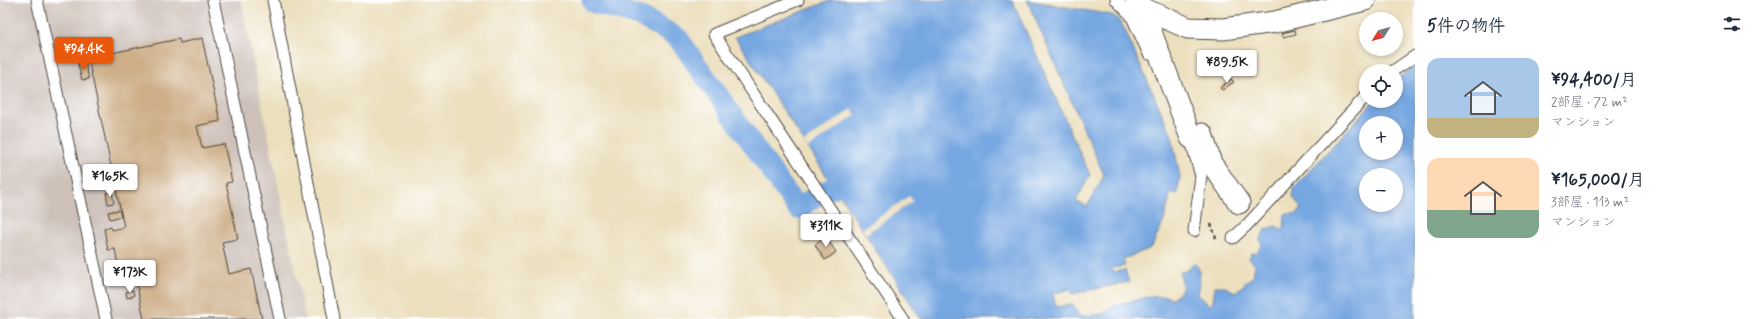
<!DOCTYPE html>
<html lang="ja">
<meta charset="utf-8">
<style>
:root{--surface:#fff;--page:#f2f2f3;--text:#1f2937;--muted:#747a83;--accent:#ea580c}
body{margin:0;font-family:Mynerve,"Klee One",sans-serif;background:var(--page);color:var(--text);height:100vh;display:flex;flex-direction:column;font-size:15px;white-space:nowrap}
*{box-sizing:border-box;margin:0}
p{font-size:13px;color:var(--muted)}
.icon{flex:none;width:22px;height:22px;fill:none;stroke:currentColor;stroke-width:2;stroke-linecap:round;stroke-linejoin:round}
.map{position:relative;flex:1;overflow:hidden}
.panel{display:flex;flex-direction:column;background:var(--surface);width:340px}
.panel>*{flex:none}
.needle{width:26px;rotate:233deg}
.fabs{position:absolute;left:1359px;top:12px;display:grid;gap:8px}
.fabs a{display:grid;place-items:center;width:44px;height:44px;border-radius:50%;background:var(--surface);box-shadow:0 2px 6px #0003;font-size:20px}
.price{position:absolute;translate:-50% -34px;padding:0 9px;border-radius:4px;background:#fff;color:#222;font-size:13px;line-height:26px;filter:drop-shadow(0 1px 2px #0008)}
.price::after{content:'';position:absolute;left:50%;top:24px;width:12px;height:9px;margin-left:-6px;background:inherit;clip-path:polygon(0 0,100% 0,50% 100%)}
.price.active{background:var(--accent);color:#fff}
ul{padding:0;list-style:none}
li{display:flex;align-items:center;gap:12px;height:100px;padding:0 12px}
li span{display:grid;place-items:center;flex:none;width:112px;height:80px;border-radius:12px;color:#555}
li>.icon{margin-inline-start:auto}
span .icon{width:48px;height:48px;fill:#fffc;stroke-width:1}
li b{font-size:17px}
h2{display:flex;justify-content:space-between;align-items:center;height:48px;padding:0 12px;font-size:17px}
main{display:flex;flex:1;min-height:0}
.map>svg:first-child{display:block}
.industrial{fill:#cec1ba}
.water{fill:#77a7e1;stroke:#516986;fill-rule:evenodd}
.pier{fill:#ecdfbd}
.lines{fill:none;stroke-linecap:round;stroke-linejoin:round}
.canal{stroke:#77a7e1;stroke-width:21}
.building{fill:#cdae87}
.lane-casing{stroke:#484641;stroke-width:13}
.street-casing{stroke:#484641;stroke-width:23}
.path{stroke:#484641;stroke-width:2.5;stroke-dasharray:3 3;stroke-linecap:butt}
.lane{stroke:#fff;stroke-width:11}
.street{stroke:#fff;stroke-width:21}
</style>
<main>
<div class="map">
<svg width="1415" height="319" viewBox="0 0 1415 319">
<rect width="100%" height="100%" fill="#fff"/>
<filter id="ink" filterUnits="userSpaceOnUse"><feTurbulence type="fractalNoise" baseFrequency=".025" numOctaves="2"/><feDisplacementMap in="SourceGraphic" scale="8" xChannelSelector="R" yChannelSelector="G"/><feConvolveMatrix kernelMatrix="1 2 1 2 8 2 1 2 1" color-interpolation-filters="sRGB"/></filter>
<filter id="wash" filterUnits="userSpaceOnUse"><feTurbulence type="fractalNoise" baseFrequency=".012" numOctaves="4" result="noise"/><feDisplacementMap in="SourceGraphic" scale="16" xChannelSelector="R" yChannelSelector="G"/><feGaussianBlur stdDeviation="0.9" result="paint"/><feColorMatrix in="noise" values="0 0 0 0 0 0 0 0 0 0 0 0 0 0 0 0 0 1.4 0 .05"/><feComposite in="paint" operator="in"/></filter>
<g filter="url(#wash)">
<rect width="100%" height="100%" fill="#ecdfbd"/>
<path class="industrial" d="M 0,0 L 241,0 L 305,319 L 0,319 Z"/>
<path class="water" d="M 832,0 L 1012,0 L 1090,175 L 1076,201 L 1087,207 L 1104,175 L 1027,0 L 1112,15 L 1117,18 L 1124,28 L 1172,136 L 1180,177 L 1177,194 L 1171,192 L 1164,221 L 1152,246 L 1149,249 L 1123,259 L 1125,266 L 1112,268 L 1112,272 L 1125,270 L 1129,282 L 1072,294 L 1070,289 L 1053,294 L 1056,307 L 1073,304 L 1077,313 L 1081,316 L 1103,314 L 1113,306 L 1147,297 L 1165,296 L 1172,298 C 1178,296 1184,290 1182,282 C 1182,277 1179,277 1180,272 L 1187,271 L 1194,263 C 1203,269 1199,285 1197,294 L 1199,297 L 1203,298 L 1210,305 L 1213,302 L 1215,286 L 1223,286 L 1235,292 C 1242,288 1246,281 1253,276 L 1255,265 L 1249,259 L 1251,253 L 1256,253 L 1262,245 L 1260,239 L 1265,230 L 1275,226 L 1282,229 L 1284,227 L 1285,214 L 1296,214 L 1301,210 L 1300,207 L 1292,195 L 1294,188 L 1374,101 L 1396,101 L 1396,80 L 1415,66 L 1415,319 L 921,319 L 837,191 L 833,193 L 828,186 L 832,184 L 735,37 ZM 1366,123 L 1396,123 L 1396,153 L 1366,153 ZM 1366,175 L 1396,175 L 1396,205 L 1366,205 Z"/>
<g class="pier">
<path d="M 1014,0 L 1092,174 L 1092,176 L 1079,201 L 1087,205 L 1102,175 L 1025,0 L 1102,175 L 1087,205 L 1078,201 L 1092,174 Z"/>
<path d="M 852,109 L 856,115 L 808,148 L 804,142 Z"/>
<path d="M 909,196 L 913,201 L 866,234 L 862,229 Z"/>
<path d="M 1131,283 L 1073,296 L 1069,292 L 1055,295 L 1057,305 L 1075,302 L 1057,306 L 1054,294 L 1070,290 L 1072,295 Z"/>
</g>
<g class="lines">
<path class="canal" d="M 592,0 L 594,3 L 642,17 L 678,38 L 798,209 L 820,193 L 846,183"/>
</g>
<g id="blocks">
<g class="building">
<path d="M 1295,30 L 1296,34 L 1283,37 L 1282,33 Z"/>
<path d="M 202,38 L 220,121 L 197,126 L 202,148 L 224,144 L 232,182 L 226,183 L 238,239 L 222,242 L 229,274 L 251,269 L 262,319 L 144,319 L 132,263 L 118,265 L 115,249 L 108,250 L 104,229 L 111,227 L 112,230 L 124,227 L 88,58 L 179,39 L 180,43 Z"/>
<path d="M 1246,53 L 1248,55 L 1240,66 L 1238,64 Z"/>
<path d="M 85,62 L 89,79 L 82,80 L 78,64 Z"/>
<path d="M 1231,79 L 1234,82 L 1222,90 L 1220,88 Z"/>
<path d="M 112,192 L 114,203 L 108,204 L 106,193 Z"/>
<path d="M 119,210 L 121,216 L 110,219 L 108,212 Z"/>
<path d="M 826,237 L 836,252 L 825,260 L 815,245 Z"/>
<path d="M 133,290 L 134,296 L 127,298 L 126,292 Z"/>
</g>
</g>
</g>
<g filter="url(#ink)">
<use href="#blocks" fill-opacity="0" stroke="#484641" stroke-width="1"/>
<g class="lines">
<defs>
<g id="lane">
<path d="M 37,0 L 106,319"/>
<path d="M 213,0 L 280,319"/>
<path d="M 273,0 L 334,319"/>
<path d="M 798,0 L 714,34 L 903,319"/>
<path d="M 1116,0 L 1131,15 L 1149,54"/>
<path d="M 1393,71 L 1415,56"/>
<path d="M 1189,134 L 1201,176 L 1194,231"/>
<path d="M 1233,238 L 1247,225 L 1366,96"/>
</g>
<g id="street">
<path d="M 1136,0 L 1142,8 L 1191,138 L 1202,134 L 1211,163 L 1239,203"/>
<path d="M 1142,8 L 1188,28 L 1223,29 L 1275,22 L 1365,0"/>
</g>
</defs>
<use href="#lane" class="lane-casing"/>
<use href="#street" class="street-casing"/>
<path class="path" d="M 1211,224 L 1216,238"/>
<use href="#lane" class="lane"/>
<use href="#street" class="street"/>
</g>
</g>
</svg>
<div class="fabs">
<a><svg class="needle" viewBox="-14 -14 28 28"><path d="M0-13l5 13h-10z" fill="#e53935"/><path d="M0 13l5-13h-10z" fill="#747a83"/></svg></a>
<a><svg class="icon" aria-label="locate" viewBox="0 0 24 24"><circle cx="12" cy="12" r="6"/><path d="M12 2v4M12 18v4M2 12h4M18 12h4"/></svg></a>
<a>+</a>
<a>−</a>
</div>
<b class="price active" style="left:84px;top:71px">¥94.4K</b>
<b class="price" style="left:1227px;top:84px">¥89.5K</b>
<b class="price" style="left:110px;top:198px">¥165K</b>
<b class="price" style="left:826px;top:248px">¥311K</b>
<b class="price" style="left:130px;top:294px">¥173K</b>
</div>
<section class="panel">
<h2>5件の物件<svg class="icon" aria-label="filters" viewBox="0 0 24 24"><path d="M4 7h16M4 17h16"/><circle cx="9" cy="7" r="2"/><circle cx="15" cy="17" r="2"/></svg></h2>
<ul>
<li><span style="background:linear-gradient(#a9c7e8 75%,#c2b280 0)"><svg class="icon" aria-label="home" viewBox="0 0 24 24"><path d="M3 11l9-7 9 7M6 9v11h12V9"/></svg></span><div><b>¥94,400/月</b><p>2部屋 · 72 m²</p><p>マンション</p></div></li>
<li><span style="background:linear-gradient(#ffd9b3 65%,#7fa58c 0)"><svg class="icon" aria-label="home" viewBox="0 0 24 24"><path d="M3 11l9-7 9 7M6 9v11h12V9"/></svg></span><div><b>¥165,000/月</b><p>3部屋 · 113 m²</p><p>マンション</p></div></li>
</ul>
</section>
</main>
